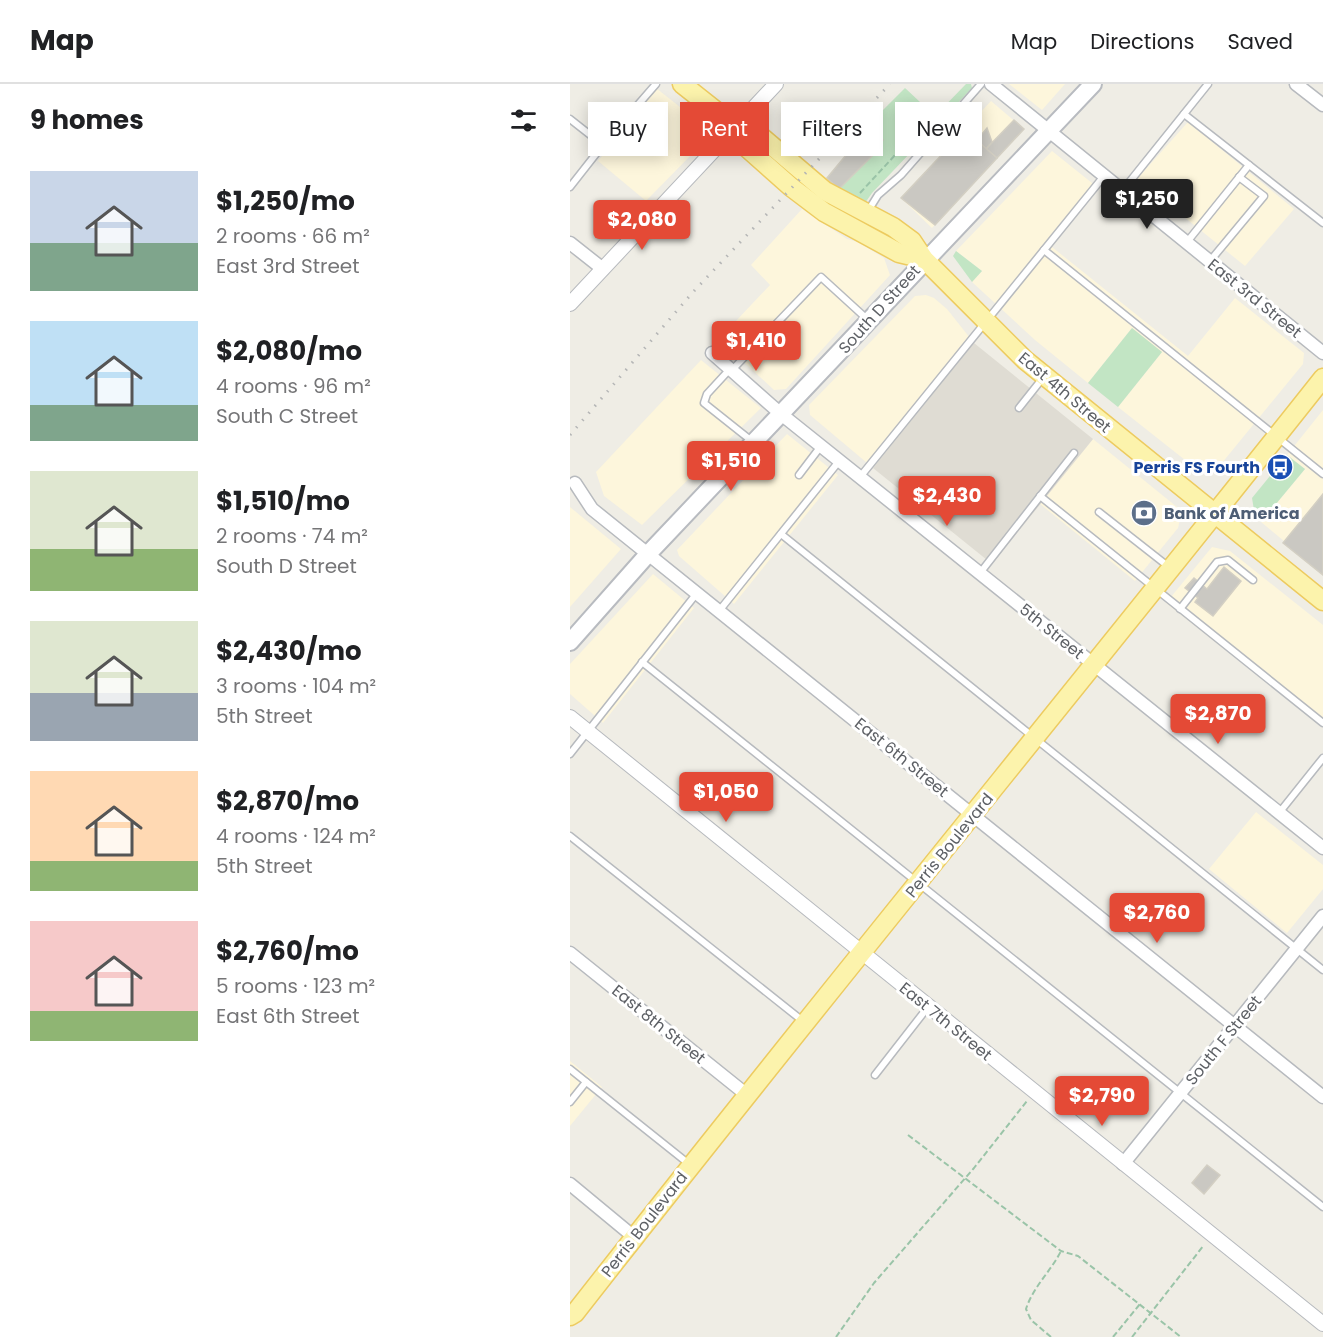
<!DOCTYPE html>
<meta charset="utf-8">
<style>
:root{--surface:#fff;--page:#f2f2f2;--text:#202124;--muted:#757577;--line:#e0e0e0;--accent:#e44a36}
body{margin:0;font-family:Poppins,sans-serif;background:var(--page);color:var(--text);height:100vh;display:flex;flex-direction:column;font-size:22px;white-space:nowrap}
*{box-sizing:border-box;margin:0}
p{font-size:20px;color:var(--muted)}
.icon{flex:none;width:33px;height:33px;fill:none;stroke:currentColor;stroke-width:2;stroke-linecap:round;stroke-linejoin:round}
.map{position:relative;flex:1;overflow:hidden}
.panel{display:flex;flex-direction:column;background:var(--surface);width:570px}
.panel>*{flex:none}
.banner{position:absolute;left:18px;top:18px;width:570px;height:54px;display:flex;gap:12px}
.price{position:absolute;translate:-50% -51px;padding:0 14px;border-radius:6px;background:var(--accent);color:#fff;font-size:20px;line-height:39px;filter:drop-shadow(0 2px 3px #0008)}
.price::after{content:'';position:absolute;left:50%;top:36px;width:18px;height:14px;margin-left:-9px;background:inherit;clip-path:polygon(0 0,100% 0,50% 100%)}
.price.active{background:#222;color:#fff}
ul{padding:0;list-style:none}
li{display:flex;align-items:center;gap:18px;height:150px;padding:0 30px}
li span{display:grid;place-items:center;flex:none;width:168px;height:120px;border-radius:0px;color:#555}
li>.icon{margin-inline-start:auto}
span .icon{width:72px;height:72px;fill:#fffc;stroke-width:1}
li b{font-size:26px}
h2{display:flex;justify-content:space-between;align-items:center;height:72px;padding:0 30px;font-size:26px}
.chip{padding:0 21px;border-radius:0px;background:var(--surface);box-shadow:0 3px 15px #0003;font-size:21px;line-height:54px}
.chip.active{background:var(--accent);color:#fff}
header{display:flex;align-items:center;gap:36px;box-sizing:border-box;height:84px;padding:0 30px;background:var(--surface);border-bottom:2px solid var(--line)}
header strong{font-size:28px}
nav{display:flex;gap:33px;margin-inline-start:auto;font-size:21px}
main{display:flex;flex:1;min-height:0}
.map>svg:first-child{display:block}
.commercial{fill:#fdf6dc}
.education{fill:#dfdcd3}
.green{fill:#c2e5c4}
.building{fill:#cac8c2;stroke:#d3cfc3;stroke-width:1.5}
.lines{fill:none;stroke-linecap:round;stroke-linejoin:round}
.service-casing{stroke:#b7babe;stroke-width:9}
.minor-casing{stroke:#b7babe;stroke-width:15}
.tertiary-casing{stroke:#b7babe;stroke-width:16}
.secondary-casing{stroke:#b8bbc0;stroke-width:20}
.primary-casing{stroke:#edcb60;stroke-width:21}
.path{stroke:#9ac4a8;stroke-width:2;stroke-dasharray:6 3;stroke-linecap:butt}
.service{stroke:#fff;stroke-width:6}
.minor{stroke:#fff;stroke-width:12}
.tertiary{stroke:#fff;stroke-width:14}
.secondary{stroke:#fff;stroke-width:16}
.primary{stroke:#fcf3ac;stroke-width:18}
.rail{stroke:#b5b6b6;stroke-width:3;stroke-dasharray:1.5 8;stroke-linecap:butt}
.labels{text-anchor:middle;stroke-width:6;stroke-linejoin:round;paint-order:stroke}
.street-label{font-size:16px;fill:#5d6065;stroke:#fff}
.transit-label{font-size:16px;font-weight:bold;fill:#164399;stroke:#fff;text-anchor:end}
.service-label{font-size:16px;font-weight:bold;fill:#4e5e75;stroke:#fff;text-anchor:start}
</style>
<header>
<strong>Map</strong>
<nav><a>Map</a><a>Directions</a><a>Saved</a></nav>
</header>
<main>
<section class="panel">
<h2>9 homes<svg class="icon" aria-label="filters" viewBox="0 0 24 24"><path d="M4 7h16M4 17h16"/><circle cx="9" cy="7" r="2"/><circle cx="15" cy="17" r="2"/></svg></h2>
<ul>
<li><span style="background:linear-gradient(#c9d6e8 60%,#7fa58c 0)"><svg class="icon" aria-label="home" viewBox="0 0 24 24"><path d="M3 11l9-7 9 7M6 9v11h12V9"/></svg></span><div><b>$1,250/mo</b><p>2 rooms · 66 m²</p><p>East 3rd Street</p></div></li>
<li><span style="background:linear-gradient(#bfe0f5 70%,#7fa58c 0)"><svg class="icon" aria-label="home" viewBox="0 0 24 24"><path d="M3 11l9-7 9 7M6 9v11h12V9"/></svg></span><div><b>$2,080/mo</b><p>4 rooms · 96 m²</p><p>South C Street</p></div></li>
<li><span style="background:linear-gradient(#dfe7d0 65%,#8fb573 0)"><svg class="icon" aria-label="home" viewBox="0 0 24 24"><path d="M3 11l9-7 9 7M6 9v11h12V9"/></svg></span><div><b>$1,510/mo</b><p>2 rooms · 74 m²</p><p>South D Street</p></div></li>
<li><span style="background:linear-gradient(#dfe7d0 60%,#9aa5b1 0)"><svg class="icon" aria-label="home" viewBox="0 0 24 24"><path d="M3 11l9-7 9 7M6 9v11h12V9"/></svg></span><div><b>$2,430/mo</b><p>3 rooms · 104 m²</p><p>5th Street</p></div></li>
<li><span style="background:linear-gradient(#ffd9b3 75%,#8fb573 0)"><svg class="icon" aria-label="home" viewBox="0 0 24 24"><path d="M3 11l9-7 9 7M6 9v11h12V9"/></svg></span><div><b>$2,870/mo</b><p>4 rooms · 124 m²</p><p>5th Street</p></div></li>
<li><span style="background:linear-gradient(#f6c9c9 75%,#8fb573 0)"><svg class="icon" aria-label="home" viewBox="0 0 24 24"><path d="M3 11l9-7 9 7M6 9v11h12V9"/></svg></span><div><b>$2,760/mo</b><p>5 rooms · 123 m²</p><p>East 6th Street</p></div></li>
</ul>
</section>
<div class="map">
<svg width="753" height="1253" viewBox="0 0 753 1253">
<rect width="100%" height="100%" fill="#efede5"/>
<g class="commercial">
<path d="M 439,0 L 495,0 L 472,26 Z"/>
<path d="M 86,4 L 129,38 L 130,62 L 76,117 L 28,77 Z"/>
<path d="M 421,17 L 454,45 L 362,144 L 331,114 Z"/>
<path d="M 618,38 L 724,125 L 675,182 L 567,95 Z"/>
<path d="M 482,67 L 527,103 L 482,163 L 618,272 L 665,214 L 734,269 L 733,280 L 647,385 L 629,387 L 548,323 L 592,268 L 562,244 L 518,299 L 465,256 L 402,198 L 412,187 L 386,167 Z"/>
<path d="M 232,125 L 277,155 L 288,158 L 314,174 L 320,191 L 216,305 L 204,306 L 149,255 L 200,201 L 181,181 Z"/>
<path d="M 356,211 L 364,214 L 377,225 L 404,259 L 303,384 L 240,331 L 239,321 L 345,212 Z"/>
<path d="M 131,276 L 191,324 L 72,441 L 34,412 L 26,388 Z"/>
<path d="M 753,326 L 753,489 L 691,438 L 735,385 L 717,371 Z"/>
<path d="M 217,350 L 268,391 L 164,520 L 109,472 L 107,466 Z"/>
<path d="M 523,355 L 612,427 L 608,444 L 565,497 L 470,420 Z"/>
<path d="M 0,423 L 51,465 L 0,523 Z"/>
<path d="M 642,463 L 660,467 L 753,541 L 753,643 L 596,519 Z"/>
<path d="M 83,490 L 124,524 L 33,639 L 0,610 L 0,580 Z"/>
<path d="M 686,728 L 753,781 L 753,805 L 717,849 L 639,785 Z"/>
<path d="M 0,977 L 32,1003 L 0,1042 Z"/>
</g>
<path class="education" d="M 404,259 L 523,355 L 422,480 L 303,384 Z"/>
<g class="green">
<path d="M 396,0 L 401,0 L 402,4 L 302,109 L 295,119 L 269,105 L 304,70 L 302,68 L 312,57 L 302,47 L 305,44 L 300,39 L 335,4 L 365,32 Z"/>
<path d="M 386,167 L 412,187 L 402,198 L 383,172 Z"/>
<path d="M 562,244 L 592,268 L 548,323 L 518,299 Z"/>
<path d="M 717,371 L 735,385 L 691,438 L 685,432 L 682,414 Z"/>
</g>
<g class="building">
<path d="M 444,36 L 454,45 L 427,74 L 416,65 Z"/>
<path d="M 417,44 L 422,58 L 416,65 L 407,56 Z"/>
<path d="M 395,46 L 427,74 L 365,141 L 331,114 Z"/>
<path d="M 302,47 L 313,56 L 302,68 L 304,70 L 269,105 L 257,94 L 291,53 L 294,56 Z"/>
<path d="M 753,410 L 753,491 L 713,459 Z"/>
<path d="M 654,483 L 671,497 L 643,532 L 625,518 L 628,514 L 615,504 L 624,494 L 637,505 Z"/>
<path d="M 637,1081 L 650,1091 L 634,1110 L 622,1099 Z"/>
</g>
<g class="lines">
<defs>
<g id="service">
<path d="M 614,30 L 753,139"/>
<path d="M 0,35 L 33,61 L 86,0"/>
<path d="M 0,103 L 33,61"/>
<path d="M 553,106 L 638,0"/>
<path d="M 298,127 L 308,111 L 331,91 L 411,0"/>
<path d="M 617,158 L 679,81"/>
<path d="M 474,166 L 753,390"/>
<path d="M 640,177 L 694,112 L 669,93"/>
<path d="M 160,285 L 137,310 L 134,319 L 183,358"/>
<path d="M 162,286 L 251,193 L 297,235"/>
<path d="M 449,324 L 472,295"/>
<path d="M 229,391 L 251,362"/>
<path d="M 290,393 L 534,92"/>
<path d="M 470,412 L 753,639"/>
<path d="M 529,428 L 599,483"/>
<path d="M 211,450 L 753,886"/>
<path d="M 410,489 L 504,369"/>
<path d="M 610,525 L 647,478 L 658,476 L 683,496"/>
<path d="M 149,527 L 270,376"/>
<path d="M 72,578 L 753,1123"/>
<path d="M 0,670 L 127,509"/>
<path d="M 709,729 L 753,674"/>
<path d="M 0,752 L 234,938"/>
<path d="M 0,985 L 119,1080"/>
<path d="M 305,991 L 358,923"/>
<path d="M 0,1018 L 16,998"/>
</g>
<g id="minor">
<path d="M 421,0 L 753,269"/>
<path d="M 726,0 L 753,21"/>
<path d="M 0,159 L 33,185"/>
<path d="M 142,269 L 211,330 L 753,764"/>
<path d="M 5,399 L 22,425 L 753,1013"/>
<path d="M 0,869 L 177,1011"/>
<path d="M 553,1080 L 753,832"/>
<path d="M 0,1100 L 64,1153"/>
</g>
<g id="tertiary">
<path d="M 0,220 L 206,0"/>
<path d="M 0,633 L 753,1240"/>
</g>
<path id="secondary" d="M 0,558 L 78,470 L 523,0"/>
<g id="primary">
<path d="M 112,0 L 165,42 L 187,49 L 255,107 L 323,143 L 342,157 L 354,175 L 455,276 L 753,517"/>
<path d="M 165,42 L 176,63 L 221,103 L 254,128 L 329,169 L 354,175"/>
<path d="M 0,1232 L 5,1229 C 251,914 505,607 753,294"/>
</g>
</defs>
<use href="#service" class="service-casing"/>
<use href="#minor" class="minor-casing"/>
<use href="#tertiary" class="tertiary-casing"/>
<use href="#secondary" class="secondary-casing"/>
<use href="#primary" class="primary-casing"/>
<g class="path">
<path d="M 290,109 L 363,30"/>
<path d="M 338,1051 L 491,1167 L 508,1172 L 611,1253"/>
<path d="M 266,1253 L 304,1199 L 404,1084 L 457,1017"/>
<path d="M 481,1253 L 461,1236 L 456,1225 C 463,1203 481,1187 491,1167"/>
<path d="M 543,1253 L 570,1220"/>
<path d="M 562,1253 L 634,1161"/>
</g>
<use href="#service" class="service"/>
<use href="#minor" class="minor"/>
<use href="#tertiary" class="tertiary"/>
<use href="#secondary" class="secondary"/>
<use href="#primary" class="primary"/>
<path class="rail" d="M 0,351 L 123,208 L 320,0"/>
</g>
<defs>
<symbol id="bus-disc" viewBox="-11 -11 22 22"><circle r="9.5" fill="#1a4fb4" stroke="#fff"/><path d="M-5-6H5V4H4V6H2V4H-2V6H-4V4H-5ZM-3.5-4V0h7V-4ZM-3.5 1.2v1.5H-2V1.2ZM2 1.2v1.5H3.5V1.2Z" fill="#fff"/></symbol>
<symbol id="bank-disc" viewBox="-11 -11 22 22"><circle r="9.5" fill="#5c6f8a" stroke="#fff"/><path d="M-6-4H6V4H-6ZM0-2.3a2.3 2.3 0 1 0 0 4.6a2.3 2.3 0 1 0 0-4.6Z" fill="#fff"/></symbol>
</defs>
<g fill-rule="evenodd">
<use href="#bus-disc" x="695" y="368" width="30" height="30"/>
<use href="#bank-disc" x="559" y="414" width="30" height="30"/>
</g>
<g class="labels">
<g class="street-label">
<text transform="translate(685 214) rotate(39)" y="6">East 3rd Street</text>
<text transform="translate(309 225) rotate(-48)" y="6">South D Street</text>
<text transform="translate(495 308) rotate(40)" y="6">East 4th Street</text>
<text transform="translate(482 547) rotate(39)" y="6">5th Street</text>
<text transform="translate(332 673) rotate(39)" y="6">East 6th Street</text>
<text transform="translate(379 761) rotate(-51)" y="6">Perris Boulevard</text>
<text transform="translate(376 937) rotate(39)" y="6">East 7th Street</text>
<text transform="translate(89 940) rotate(39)" y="6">East 8th Street</text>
<text transform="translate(653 956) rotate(-51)" y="6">South F Street</text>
<text transform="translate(74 1140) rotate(-52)" y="6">Perris Boulevard</text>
</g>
<g class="transit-label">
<text x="690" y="389">Perris FS Fourth</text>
</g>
<g class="service-label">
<text x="594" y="435">Bank of America</text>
</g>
</g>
</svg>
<b class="price active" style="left:577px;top:146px">$1,250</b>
<b class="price" style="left:72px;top:167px">$2,080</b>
<b class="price" style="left:186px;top:288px">$1,410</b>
<b class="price" style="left:161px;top:408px">$1,510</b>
<b class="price" style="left:377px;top:443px">$2,430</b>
<b class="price" style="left:648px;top:661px">$2,870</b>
<b class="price" style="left:156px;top:739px">$1,050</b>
<b class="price" style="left:587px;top:860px">$2,760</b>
<b class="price" style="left:532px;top:1043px">$2,790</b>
<div class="banner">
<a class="chip">Buy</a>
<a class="chip active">Rent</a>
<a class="chip">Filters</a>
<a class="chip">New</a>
</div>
</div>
</main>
